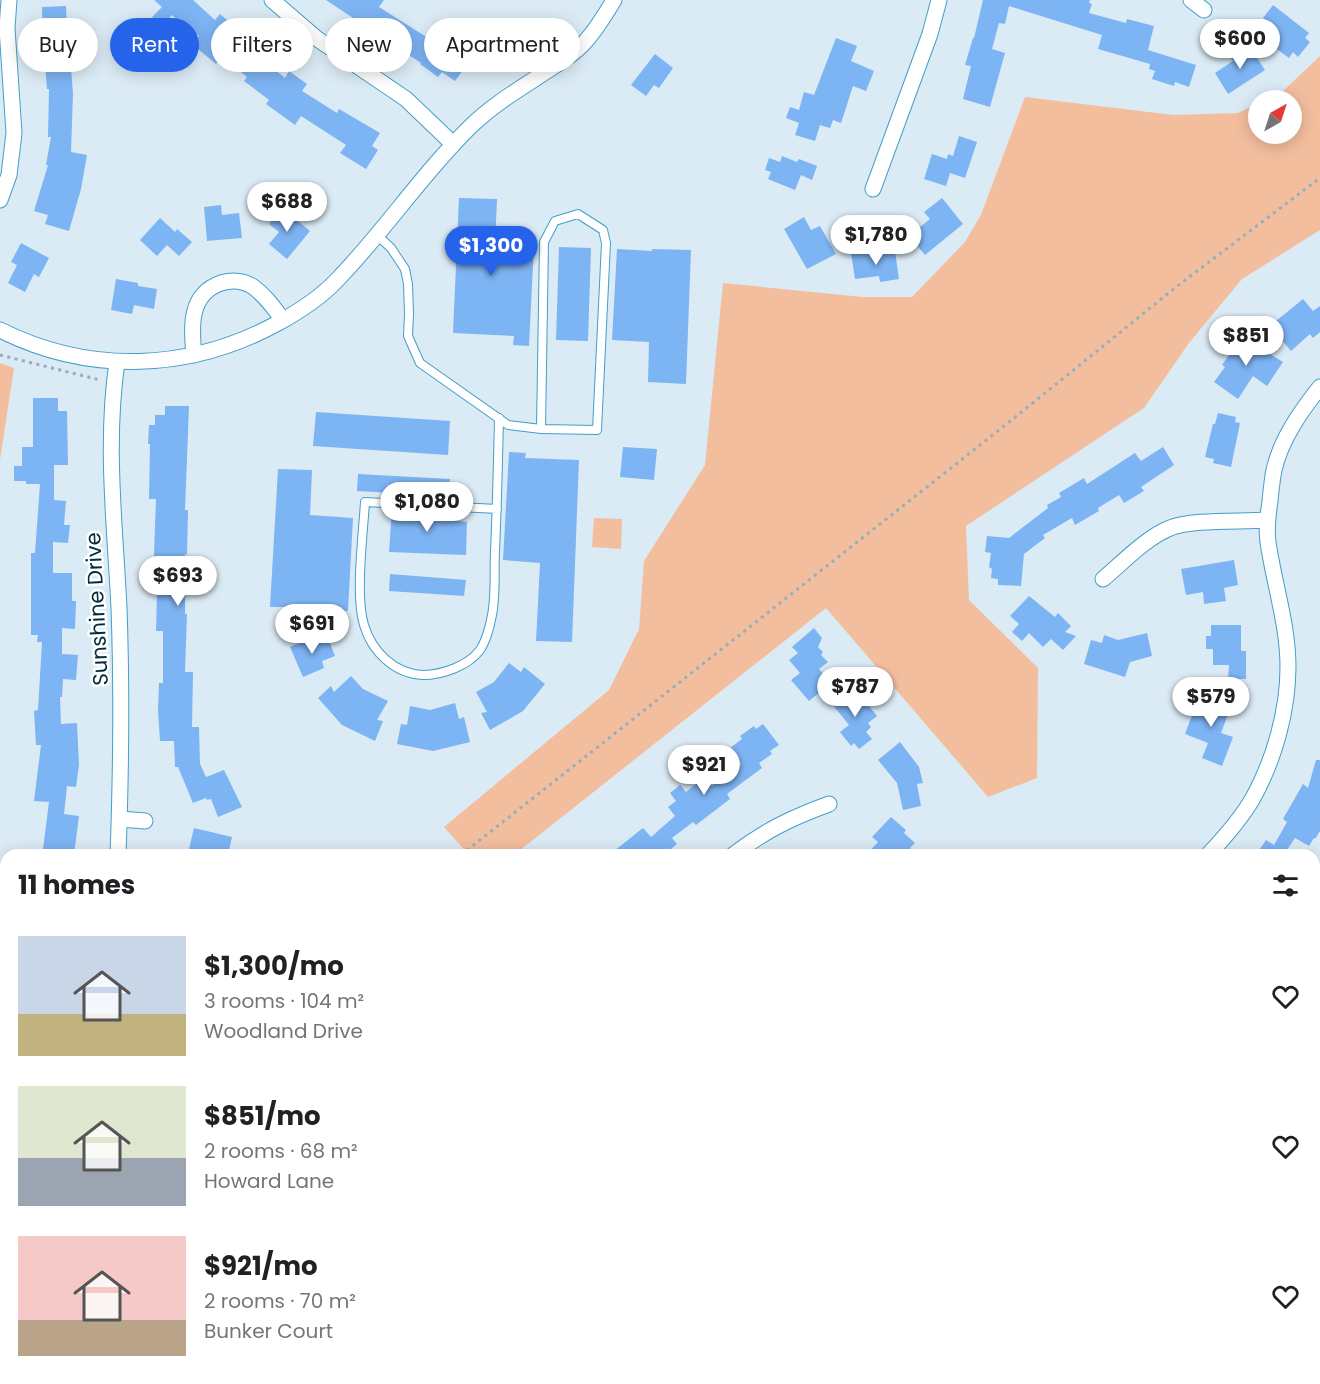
<!DOCTYPE html>
<meta charset="utf-8">
<style>
:root{--surface:#fff;--page:#f2f2f2;--text:#202124;--muted:#757577;--accent:#2563eb}
body{margin:0;font-family:Poppins,sans-serif;background:var(--page);color:var(--text);height:100vh;display:flex;flex-direction:column;font-size:22px;white-space:nowrap}
*{box-sizing:border-box;margin:0}
p{font-size:20px;color:var(--muted)}
.icon{flex:none;width:33px;height:33px;fill:none;stroke:currentColor;stroke-width:2;stroke-linecap:round;stroke-linejoin:round}
.map{position:relative;flex:1;overflow:hidden}
.side{position:absolute;left:0px;top:849px;width:1320px;height:536px;display:flex;flex-direction:column;background:var(--surface);border-radius:18px 18px 0 0;box-shadow:0 3px 15px #0003}
.side>*{flex:none}
.banner{position:absolute;left:18px;top:18px;width:600px;height:54px;display:flex;gap:12px}
.needle{width:39px;rotate:39deg}
.tools{position:absolute;left:1248px;top:90px;display:grid;gap:12px}
.tools a{display:grid;place-items:center;width:54px;height:54px;border-radius:50%;background:var(--surface);box-shadow:0 3px 15px #0003;font-size:30px}
.price{position:absolute;translate:-50% -51px;padding:0 14px;border-radius:21px;background:#fff;color:#222;font-size:20px;line-height:39px;filter:drop-shadow(0 2px 3px #0008)}
.price::after{content:'';position:absolute;left:50%;top:36px;width:18px;height:14px;margin-left:-9px;background:inherit;clip-path:polygon(0 0,100% 0,50% 100%)}
.price.current{background:var(--accent);color:#fff}
ul{padding:0;list-style:none}
li{display:flex;align-items:center;gap:18px;height:150px;padding:0 18px}
li span{display:grid;place-items:center;flex:none;width:168px;height:120px;border-radius:0px;color:#555}
li>.icon{margin-inline-start:auto}
span .icon{width:72px;height:72px;fill:#fffc;stroke-width:1}
li b{font-size:26px}
h2{display:flex;justify-content:space-between;align-items:center;height:72px;padding:0 18px;font-size:26px}
.chip{padding:0 21px;border-radius:27px;background:var(--surface);box-shadow:0 3px 15px #0003;font-size:21px;line-height:54px}
.chip.current{background:var(--accent);color:#fff}
.map>svg:first-child{display:block}
.green{fill:#f3be9e}
.building{fill:#7db4f4}
.lines{fill:none;stroke-linecap:round;stroke-linejoin:round}
.service-casing{stroke:#429eca;stroke-width:10}
.minor-casing{stroke:#429eca;stroke-width:17}
.path{stroke:#96aeba;stroke-width:3;stroke-dasharray:3 4.5;stroke-linecap:butt}
.service{stroke:#fff;stroke-width:8}
.minor{stroke:#fff;stroke-width:15}
.labels{text-anchor:middle;stroke-width:5;stroke-linejoin:round;paint-order:stroke}
.street-label{font-size:21px;fill:#022b3d;stroke:#fff}
</style>
<div class="map">
<svg width="1320" height="1384" viewBox="0 0 1320 1384">
<rect width="100%" height="100%" fill="#dbebf5"/>
<g class="green">
<path d="M 1320,56 L 1320,230 L 1242,279 L 1189,343 L 1144,408 L 966,526 L 969,600 L 1038,668 L 1037,778 L 988,797 L 826,608 L 514,855 L 469,855 L 444,827 L 609,690 L 639,629 L 644,561 L 705,465 L 723,283 L 863,297 L 912,297 L 965,242 L 981,215 L 1025,97 L 1173,115 L 1238,113 L 1258,103 L 1258,134 L 1292,134 L 1292,100 L 1265,100 L 1282,92 Z"/>
<path d="M 0,363 L 14,368 L 0,460 Z"/>
<path d="M 594,518 L 622,519 L 621,549 L 592,547 Z"/>
<path d="M 1320,899 L 1320,1384 L 373,1384 L 377,1378 L 1314,1378 L 1314,908 Z"/>
</g>
<g class="building">
<path d="M 154,0 L 193,0 L 215,20 L 220,14 L 236,28 L 227,39 L 247,55 L 252,48 L 263,56 L 261,58 L 285,78 L 289,71 L 307,84 L 302,91 L 337,113 L 339,109 L 380,133 L 372,146 L 378,150 L 366,169 L 340,153 L 346,145 L 301,116 L 295,125 L 266,104 L 269,100 L 244,81 L 247,77 L 222,57 L 216,64 L 193,45 L 199,36 L 180,19 L 178,21 L 172,15 L 162,26 L 152,17 L 162,7 Z"/>
<path d="M 326,0 L 384,0 L 379,7 L 436,43 L 440,37 L 458,50 L 454,55 L 467,65 L 455,81 L 442,72 L 438,77 L 420,64 L 421,63 Z"/>
<path d="M 983,0 L 1090,0 L 1089,3 L 1092,4 L 1089,13 L 1126,23 L 1127,19 L 1154,26 L 1148,50 L 1196,65 L 1189,87 L 1175,82 L 1174,86 L 1152,79 L 1155,71 L 1149,69 L 1150,64 L 1098,49 L 1102,35 L 1009,6 L 1005,24 L 999,23 L 992,49 L 1005,53 L 990,107 L 963,99 L 971,66 L 965,65 L 973,38 L 974,38 Z"/>
<path d="M 1273,5 L 1309,33 L 1305,38 L 1310,42 L 1298,57 L 1293,52 L 1289,58 L 1262,38 L 1272,25 L 1263,18 Z"/>
<path d="M 66,6 L 68,57 L 70,57 L 73,93 L 71,152 L 87,155 L 81,189 L 69,231 L 45,224 L 48,215 L 34,211 L 48,165 L 46,165 L 51,137 L 48,137 L 49,89 L 47,89 L 43,37 L 42,7 Z"/>
<path d="M 836,38 L 857,46 L 851,61 L 874,71 L 866,91 L 853,86 L 841,123 L 833,120 L 830,128 L 820,125 L 815,141 L 795,135 L 799,123 L 786,118 L 790,107 L 799,110 L 804,92 L 814,95 Z"/>
<path d="M 1249,46 L 1265,70 L 1228,94 L 1215,73 L 1233,61 L 1231,58 Z"/>
<path d="M 655,54 L 673,68 L 659,88 L 654,85 L 646,96 L 631,85 Z"/>
<path d="M 959,136 L 977,142 L 965,178 L 950,173 L 946,186 L 924,179 L 932,154 L 947,159 L 948,154 L 953,156 Z"/>
<path d="M 782,156 L 797,162 L 799,159 L 817,166 L 812,180 L 801,175 L 795,190 L 768,179 L 771,172 L 765,170 L 769,158 L 780,162 Z"/>
<path d="M 459,198 L 497,199 L 495,245 L 534,246 L 529,346 L 513,345 L 514,336 L 453,333 Z"/>
<path d="M 942,198 L 963,224 L 925,255 L 909,236 L 930,219 L 924,212 Z"/>
<path d="M 221,205 L 222,215 L 239,213 L 242,238 L 207,241 L 204,207 Z"/>
<path d="M 282,208 L 310,231 L 287,259 L 269,244 L 279,232 L 269,224 Z"/>
<path d="M 804,217 L 811,230 L 820,226 L 836,254 L 807,269 L 784,229 Z"/>
<path d="M 160,218 L 175,232 L 177,229 L 192,242 L 179,256 L 167,245 L 157,256 L 140,240 Z"/>
<path d="M 21,243 L 49,258 L 39,277 L 34,274 L 25,292 L 8,283 L 17,265 L 11,262 Z"/>
<path d="M 559,247 L 591,248 L 588,341 L 556,340 Z"/>
<path d="M 617,249 L 652,251 L 652,249 L 691,250 L 686,384 L 648,382 L 649,342 L 612,340 Z"/>
<path d="M 868,251 L 868,254 L 895,251 L 899,279 L 880,282 L 879,276 L 855,279 L 851,253 Z"/>
<path d="M 116,279 L 138,283 L 138,286 L 157,289 L 154,309 L 134,305 L 132,314 L 111,310 Z"/>
<path d="M 1303,299 L 1313,311 L 1320,306 L 1320,332 L 1313,338 L 1310,334 L 1291,351 L 1270,326 Z"/>
<path d="M 1236,336 L 1257,350 L 1259,347 L 1283,362 L 1267,386 L 1253,376 L 1238,399 L 1214,382 L 1225,367 L 1222,365 L 1229,355 L 1224,352 Z"/>
<path d="M 33,398 L 58,398 L 58,411 L 67,411 L 68,465 L 54,465 L 54,500 L 66,501 L 64,525 L 70,525 L 68,543 L 53,542 L 53,573 L 72,573 L 72,601 L 76,601 L 75,629 L 62,628 L 62,654 L 78,655 L 76,680 L 63,679 L 62,697 L 60,697 L 61,724 L 77,723 L 79,765 L 76,787 L 67,786 L 64,814 L 79,816 L 74,855 L 54,855 L 55,850 L 43,849 L 49,802 L 34,801 L 41,745 L 36,745 L 34,711 L 38,710 L 42,642 L 37,642 L 38,635 L 31,635 L 31,553 L 35,553 L 40,484 L 26,484 L 26,481 L 14,481 L 14,466 L 22,466 L 22,447 L 33,447 Z"/>
<path d="M 165,406 L 189,406 L 185,510 L 188,510 L 187,555 L 185,554 L 185,614 L 187,614 L 185,672 L 193,672 L 192,727 L 199,727 L 200,764 L 206,777 L 224,770 L 242,807 L 218,817 L 211,799 L 207,800 L 206,798 L 193,803 L 178,767 L 175,767 L 174,741 L 160,741 L 158,711 L 159,683 L 163,683 L 163,631 L 156,631 L 157,594 L 156,594 L 154,554 L 156,499 L 149,499 L 150,444 L 148,444 L 149,425 L 155,425 L 155,415 L 165,415 Z"/>
<path d="M 316,412 L 450,421 L 448,455 L 313,446 Z"/>
<path d="M 1218,413 L 1236,417 L 1235,422 L 1240,423 L 1231,467 L 1213,463 L 1214,459 L 1205,457 L 1213,424 L 1215,424 Z"/>
<path d="M 623,447 L 657,449 L 654,480 L 620,477 Z"/>
<path d="M 1163,447 L 1174,465 L 1141,487 L 1144,491 L 1124,503 L 1119,495 L 1098,508 L 1099,511 L 1075,525 L 1072,518 L 1043,535 L 1045,538 L 1024,554 L 1021,586 L 998,585 L 998,579 L 991,578 L 992,569 L 989,567 L 991,553 L 985,552 L 987,536 L 1009,538 L 1048,508 L 1047,505 L 1061,497 L 1059,493 L 1084,478 L 1087,484 L 1135,453 L 1141,461 Z"/>
<path d="M 509,452 L 526,453 L 525,458 L 579,460 L 572,642 L 536,641 L 540,563 L 503,560 Z"/>
<path d="M 278,469 L 312,470 L 310,515 L 353,518 L 348,611 L 326,610 L 326,607 L 270,607 Z"/>
<path d="M 358,474 L 450,479 L 449,500 L 393,497 L 393,493 L 357,491 Z"/>
<path d="M 392,509 L 449,512 L 448,520 L 467,522 L 466,555 L 389,552 Z"/>
<path d="M 1234,560 L 1238,585 L 1224,588 L 1226,601 L 1204,604 L 1203,592 L 1186,595 L 1181,569 Z"/>
<path d="M 390,574 L 466,580 L 464,596 L 389,591 Z"/>
<path d="M 1029,596 L 1055,617 L 1058,613 L 1071,626 L 1065,632 L 1076,636 L 1063,650 L 1051,639 L 1043,647 L 1029,633 L 1022,641 L 1012,632 L 1019,624 L 1010,616 Z"/>
<path d="M 1211,625 L 1241,625 L 1241,651 L 1246,651 L 1246,679 L 1228,679 L 1229,665 L 1213,665 L 1213,649 L 1206,649 L 1206,636 L 1211,636 Z"/>
<path d="M 814,628 L 822,638 L 818,647 L 823,652 L 821,655 L 828,662 L 819,669 L 825,676 L 819,681 L 825,688 L 809,701 L 791,680 L 800,673 L 789,660 L 798,653 L 792,647 Z"/>
<path d="M 1147,633 L 1152,656 L 1130,662 L 1125,677 L 1084,664 L 1091,640 L 1102,643 L 1104,635 L 1118,640 Z"/>
<path d="M 311,638 L 313,644 L 328,638 L 335,656 L 322,661 L 324,668 L 303,677 L 290,647 Z"/>
<path d="M 509,663 L 521,672 L 524,667 L 545,684 L 523,711 L 490,730 L 481,713 L 487,712 L 476,692 L 494,682 Z"/>
<path d="M 351,676 L 363,689 L 388,701 L 377,720 L 383,721 L 375,741 L 342,725 L 318,698 L 331,686 L 334,692 Z"/>
<path d="M 853,687 L 877,716 L 868,723 L 871,727 L 866,732 L 872,739 L 859,749 L 854,743 L 851,746 L 840,732 L 849,725 L 832,704 Z"/>
<path d="M 1200,694 L 1231,706 L 1221,733 L 1233,737 L 1222,766 L 1202,758 L 1208,743 L 1185,734 Z"/>
<path d="M 455,703 L 459,719 L 464,717 L 470,742 L 433,751 L 397,744 L 401,724 L 407,725 L 410,706 L 430,710 Z"/>
<path d="M 763,724 L 779,745 L 770,751 L 772,754 L 759,763 L 762,768 L 727,794 L 730,799 L 696,825 L 693,822 L 672,838 L 677,844 L 664,855 L 609,855 L 643,828 L 651,837 L 675,816 L 668,807 L 676,801 L 670,793 L 680,785 L 686,792 L 705,777 L 712,786 L 741,764 L 730,748 L 742,739 L 740,736 L 754,726 L 756,729 Z"/>
<path d="M 900,742 L 919,767 L 923,783 L 917,784 L 921,806 L 903,810 L 897,783 L 878,760 Z"/>
<path d="M 1316,760 L 1320,760 L 1320,831 L 1315,839 L 1314,838 L 1309,846 L 1295,838 L 1285,853 L 1288,855 L 1256,855 L 1266,840 L 1274,845 L 1287,822 L 1283,819 L 1303,784 L 1308,788 Z"/>
<path d="M 891,817 L 906,830 L 904,833 L 915,843 L 910,848 L 917,855 L 866,855 L 878,842 L 872,837 Z"/>
<path d="M 194,828 L 232,837 L 228,855 L 201,855 L 201,852 L 189,849 Z"/>
</g>
<g class="lines">
<defs>
<g id="service">
<path d="M 377,235 L 391,248 L 405,269 L 408,284 L 409,314 L 408,336 L 420,363 L 508,425 L 541,429 L 597,430 L 606,243 L 603,230 L 578,214 L 555,221 L 544,242 L 541,429"/>
<path d="M 497,509 L 365,502 C 363,535 355,596 364,625 C 372,652 395,674 423,675 C 442,675 468,666 480,650 C 486,641 490,626 492,615 C 496,595 494,572 495,551 C 497,507 498,463 499,418"/>
</g>
<g id="minor">
<path d="M 272,0 L 316,38 L 406,99 L 453,144"/>
<path d="M 1191,0 L 1204,10"/>
<path d="M 873,189 L 930,34 L 939,0"/>
<path d="M 0,200 L 9,175 L 14,133 L 7,28 L 9,0"/>
<path d="M 0,330 C 90,375 190,371 278,323 C 298,312 320,298 336,281 C 384,232 421,175 470,127 C 492,105 521,88 547,71 C 559,63 573,55 583,44 C 595,32 605,15 614,0"/>
<path d="M 194,355 C 191,327 189,294 221,283 C 231,280 242,280 252,286 C 265,295 274,308 283,320"/>
<path d="M 117,362 C 105,444 115,526 119,608 C 122,691 121,773 118,855"/>
<path d="M 1103,579 C 1122,563 1147,537 1170,528 C 1191,519 1242,522 1267,520"/>
<path d="M 120,819 L 145,821"/>
<path d="M 733,855 C 766,830 791,818 829,804"/>
<path d="M 1208,855 C 1224,838 1241,819 1253,798 C 1274,760 1288,711 1288,667 C 1288,624 1274,584 1268,542 C 1266,528 1268,515 1270,501 C 1271,491 1272,480 1274,470 C 1281,439 1301,411 1320,387"/>
<path d="M 0,1034 L 6,1030"/>
<path d="M 349,1384 L 354,1378"/>
</g>
</defs>
<use href="#service" class="service-casing"/>
<use href="#minor" class="minor-casing"/>
<g class="path">
<path d="M 0,355 L 100,380"/>
<path d="M 461,855 L 1018,415 L 1176,287 L 1320,178"/>
<path d="M 1314,943 L 1320,934"/>
<path d="M 0,1214 L 6,1210"/>
<path d="M 1221,1378 L 1239,1383 L 1243,1378"/>
<path d="M 939,1384 L 956,1378"/>
<path d="M 1096,1384 L 1097,1378"/>
</g>
<use href="#service" class="service"/>
<use href="#minor" class="minor"/>
</g>
<g class="labels">
<g class="street-label">
<text transform="translate(97 609) rotate(-93)" y="7">Sunshine Drive</text>
</g>
</g>
</svg>
<div class="tools">
<a><svg class="needle" viewBox="-14 -14 28 28"><path d="M0-13l5 13h-10z" fill="#e53935"/><path d="M0 13l5-13h-10z" fill="#757577"/></svg></a>
</div>
<b class="price" style="left:1240px;top:70px">$600</b>
<b class="price" style="left:287px;top:233px">$688</b>
<b class="price" style="left:876px;top:266px">$1,780</b>
<b class="price current" style="left:491px;top:277px">$1,300</b>
<b class="price" style="left:1246px;top:367px">$851</b>
<b class="price" style="left:427px;top:533px">$1,080</b>
<b class="price" style="left:178px;top:607px">$693</b>
<b class="price" style="left:312px;top:655px">$691</b>
<b class="price" style="left:855px;top:718px">$787</b>
<b class="price" style="left:1211px;top:728px">$579</b>
<b class="price" style="left:704px;top:796px">$921</b>
<div class="banner">
<a class="chip">Buy</a>
<a class="chip current">Rent</a>
<a class="chip">Filters</a>
<a class="chip">New</a>
<a class="chip">Apartment</a>
</div>
<section class="side">
<h2>11 homes<svg class="icon" aria-label="filters" viewBox="0 0 24 24"><path d="M4 7h16M4 17h16"/><circle cx="9" cy="7" r="2"/><circle cx="15" cy="17" r="2"/></svg></h2>
<ul>
<li><span style="background:linear-gradient(#c9d6e8 65%,#c2b280 0)"><svg class="icon" aria-label="home" viewBox="0 0 24 24"><path d="M3 11l9-7 9 7M6 9v11h12V9"/></svg></span><div><b>$1,300/mo</b><p>3 rooms · 104 m²</p><p>Woodland Drive</p></div><svg class="icon" aria-label="heart" viewBox="0 0 24 24"><path d="M12 20l-8-8c-3-5 5-10 8-4 3-6 11-1 8 4z"/></svg></li>
<li><span style="background:linear-gradient(#dfe7d0 60%,#9aa5b1 0)"><svg class="icon" aria-label="home" viewBox="0 0 24 24"><path d="M3 11l9-7 9 7M6 9v11h12V9"/></svg></span><div><b>$851/mo</b><p>2 rooms · 68 m²</p><p>Howard Lane</p></div><svg class="icon" aria-label="heart" viewBox="0 0 24 24"><path d="M12 20l-8-8c-3-5 5-10 8-4 3-6 11-1 8 4z"/></svg></li>
<li><span style="background:linear-gradient(#f6c9c9 70%,#b9a48a 0)"><svg class="icon" aria-label="home" viewBox="0 0 24 24"><path d="M3 11l9-7 9 7M6 9v11h12V9"/></svg></span><div><b>$921/mo</b><p>2 rooms · 70 m²</p><p>Bunker Court</p></div><svg class="icon" aria-label="heart" viewBox="0 0 24 24"><path d="M12 20l-8-8c-3-5 5-10 8-4 3-6 11-1 8 4z"/></svg></li>
</ul>
</section>
</div>
